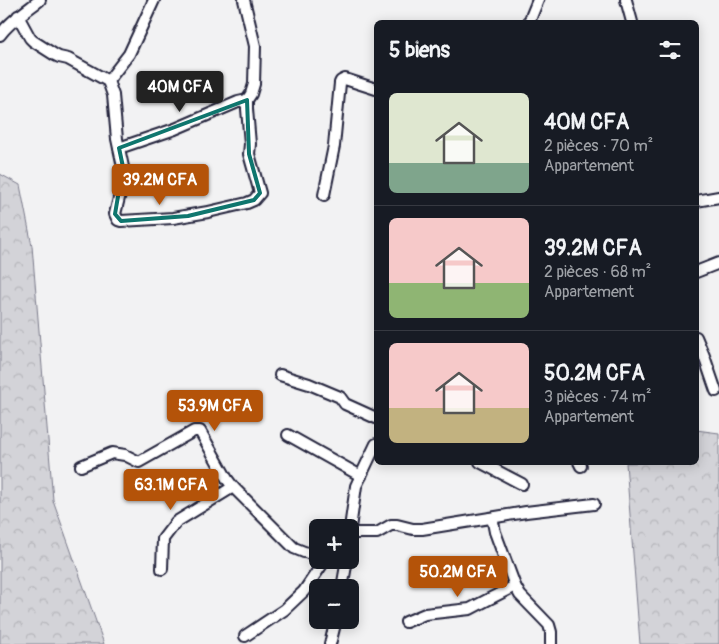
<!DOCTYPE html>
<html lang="fr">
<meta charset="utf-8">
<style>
:root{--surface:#171b24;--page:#20242c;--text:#f1f3f6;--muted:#9ea1a6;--line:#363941;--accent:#b45309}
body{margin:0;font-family:Pangolin,sans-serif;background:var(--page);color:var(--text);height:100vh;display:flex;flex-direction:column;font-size:19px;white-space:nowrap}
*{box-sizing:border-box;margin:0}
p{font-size:16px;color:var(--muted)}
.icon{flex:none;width:28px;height:28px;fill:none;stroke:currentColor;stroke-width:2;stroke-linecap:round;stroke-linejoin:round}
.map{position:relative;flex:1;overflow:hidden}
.drawer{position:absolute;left:374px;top:20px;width:325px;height:445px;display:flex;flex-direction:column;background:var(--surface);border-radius:8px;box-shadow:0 2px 12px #0003}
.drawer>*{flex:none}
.tools{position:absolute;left:309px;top:519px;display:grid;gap:10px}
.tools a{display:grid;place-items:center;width:50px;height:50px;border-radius:8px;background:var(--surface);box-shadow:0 2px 12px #0003;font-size:25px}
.price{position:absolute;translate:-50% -42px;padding:0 11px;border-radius:5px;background:var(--accent);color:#fff;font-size:16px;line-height:32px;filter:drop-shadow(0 1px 2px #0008)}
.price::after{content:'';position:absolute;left:50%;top:30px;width:15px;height:11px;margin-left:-8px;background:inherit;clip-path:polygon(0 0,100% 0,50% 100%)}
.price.on{background:#222;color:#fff}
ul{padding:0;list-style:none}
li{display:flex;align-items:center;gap:15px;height:125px;padding:0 15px}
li+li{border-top:1px solid var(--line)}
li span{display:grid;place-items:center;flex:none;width:140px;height:100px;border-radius:8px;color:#555}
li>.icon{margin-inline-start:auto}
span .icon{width:60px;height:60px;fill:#fffc;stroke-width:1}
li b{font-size:21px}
h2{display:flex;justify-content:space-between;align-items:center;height:60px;padding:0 15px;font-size:21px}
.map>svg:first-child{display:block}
.forest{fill:url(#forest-crowns);stroke:#7a7a8a}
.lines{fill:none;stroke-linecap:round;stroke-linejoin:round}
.minor-casing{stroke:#22223b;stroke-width:14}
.minor{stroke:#fff;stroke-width:10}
.marked{fill:none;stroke:#0f766e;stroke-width:4;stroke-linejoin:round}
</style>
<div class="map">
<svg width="719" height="644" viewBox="0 0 719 644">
<defs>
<pattern id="forest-crowns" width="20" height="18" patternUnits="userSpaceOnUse" patternTransform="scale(1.25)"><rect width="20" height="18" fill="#d3d3d8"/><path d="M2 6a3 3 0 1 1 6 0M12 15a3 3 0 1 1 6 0" fill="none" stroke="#b5b5ba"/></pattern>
</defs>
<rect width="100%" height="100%" fill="#f2f2f3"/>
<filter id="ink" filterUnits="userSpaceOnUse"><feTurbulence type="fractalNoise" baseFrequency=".02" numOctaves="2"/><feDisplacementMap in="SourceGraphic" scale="10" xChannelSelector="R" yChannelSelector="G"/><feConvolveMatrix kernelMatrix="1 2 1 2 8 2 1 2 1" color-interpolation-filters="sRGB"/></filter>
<g filter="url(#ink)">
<g class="forest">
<path d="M 0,174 L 20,185 L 32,246 L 53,500 L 104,644 L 0,644 Z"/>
<path d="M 696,430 L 719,433 L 719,644 L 640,644 L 626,463 L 696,462 Z"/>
</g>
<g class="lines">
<defs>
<g id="minor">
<path d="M 154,0 L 129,54 L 108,81 L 113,95 L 117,139 L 123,167 L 120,194 L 115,214 L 118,220 L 121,221 L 173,218 L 208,212 L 247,203 L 254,200 L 260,193 L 249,154 L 250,144 L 247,109 L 247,100 L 251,94 L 254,84 L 255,46 L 244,0"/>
<path d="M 626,0 L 632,22"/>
<path d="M 18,16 L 30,38 L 33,41 L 55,55 L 59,57 L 68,59 L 108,81"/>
<path d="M 529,22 L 538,0"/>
<path d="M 0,35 C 10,21 26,11 40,0"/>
<path d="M 119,148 L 175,129 L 238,102 L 247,100"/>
<path d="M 324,195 L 334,146 L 340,83 L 341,81 L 345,79 L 376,89"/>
<path d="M 696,201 L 719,197"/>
<path d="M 696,272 L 719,263"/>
<path d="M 696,337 L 704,356 L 716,391"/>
<path d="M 280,375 L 309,384 L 340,397 L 345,404 L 376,418"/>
<path d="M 288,435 L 361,476"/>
<path d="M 480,462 L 522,484"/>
<path d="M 579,462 L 581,466"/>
<path d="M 81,466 L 112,453 L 125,455 L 139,462 L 194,431 L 200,431 L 227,479 L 233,487 L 294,548 L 304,552 L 318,555"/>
<path d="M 490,518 L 526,512 L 594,504"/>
<path d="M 350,528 L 356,486 L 376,444"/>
<path d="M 350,533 L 377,533 L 391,525 L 397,525 L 413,529 L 422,529 L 490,518 L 493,522 L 495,532 L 515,586 L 520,595 L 549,625 L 551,632 L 551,644"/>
<path d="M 162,569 L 163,539 L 176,522 L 233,487"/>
<path d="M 342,588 L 347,560"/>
<path d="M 406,622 L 425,614 L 470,609 L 491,598 L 515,586"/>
<path d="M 245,636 L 284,610 L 304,591 L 325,560"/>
<path d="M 330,644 L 336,620"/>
</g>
</defs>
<use href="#minor" class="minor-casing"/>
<use href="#minor" class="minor"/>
</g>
</g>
<path class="marked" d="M 247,100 L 249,154 L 260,193 L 254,200 L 188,216 L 121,221 L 115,214 L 123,167 L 119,148 Z"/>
</svg>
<div class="tools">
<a>+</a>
<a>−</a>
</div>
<b class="price on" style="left:180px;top:113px">40M CFA</b>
<b class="price" style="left:160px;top:206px">39.2M CFA</b>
<b class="price" style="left:215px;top:432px">53.9M CFA</b>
<b class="price" style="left:171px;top:511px">63.1M CFA</b>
<b class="price" style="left:458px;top:598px">50.2M CFA</b>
<section class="drawer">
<h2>5 biens<svg class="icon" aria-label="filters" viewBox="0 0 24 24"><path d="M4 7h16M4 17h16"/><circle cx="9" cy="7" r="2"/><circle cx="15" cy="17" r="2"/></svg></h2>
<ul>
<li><span style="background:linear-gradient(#dfe7d0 70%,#7fa58c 0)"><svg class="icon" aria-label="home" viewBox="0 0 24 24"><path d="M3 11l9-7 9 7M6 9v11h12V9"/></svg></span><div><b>40M CFA</b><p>2 pièces · 70 m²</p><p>Appartement</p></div></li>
<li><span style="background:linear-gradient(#f6c9c9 65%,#8fb573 0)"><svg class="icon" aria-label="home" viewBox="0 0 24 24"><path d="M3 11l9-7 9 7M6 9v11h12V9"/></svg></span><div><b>39.2M CFA</b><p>2 pièces · 68 m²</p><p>Appartement</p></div></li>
<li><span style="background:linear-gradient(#f6c9c9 65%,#c2b280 0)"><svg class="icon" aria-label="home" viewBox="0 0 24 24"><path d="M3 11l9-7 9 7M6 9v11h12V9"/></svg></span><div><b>50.2M CFA</b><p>3 pièces · 74 m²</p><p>Appartement</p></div></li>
</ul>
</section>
</div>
